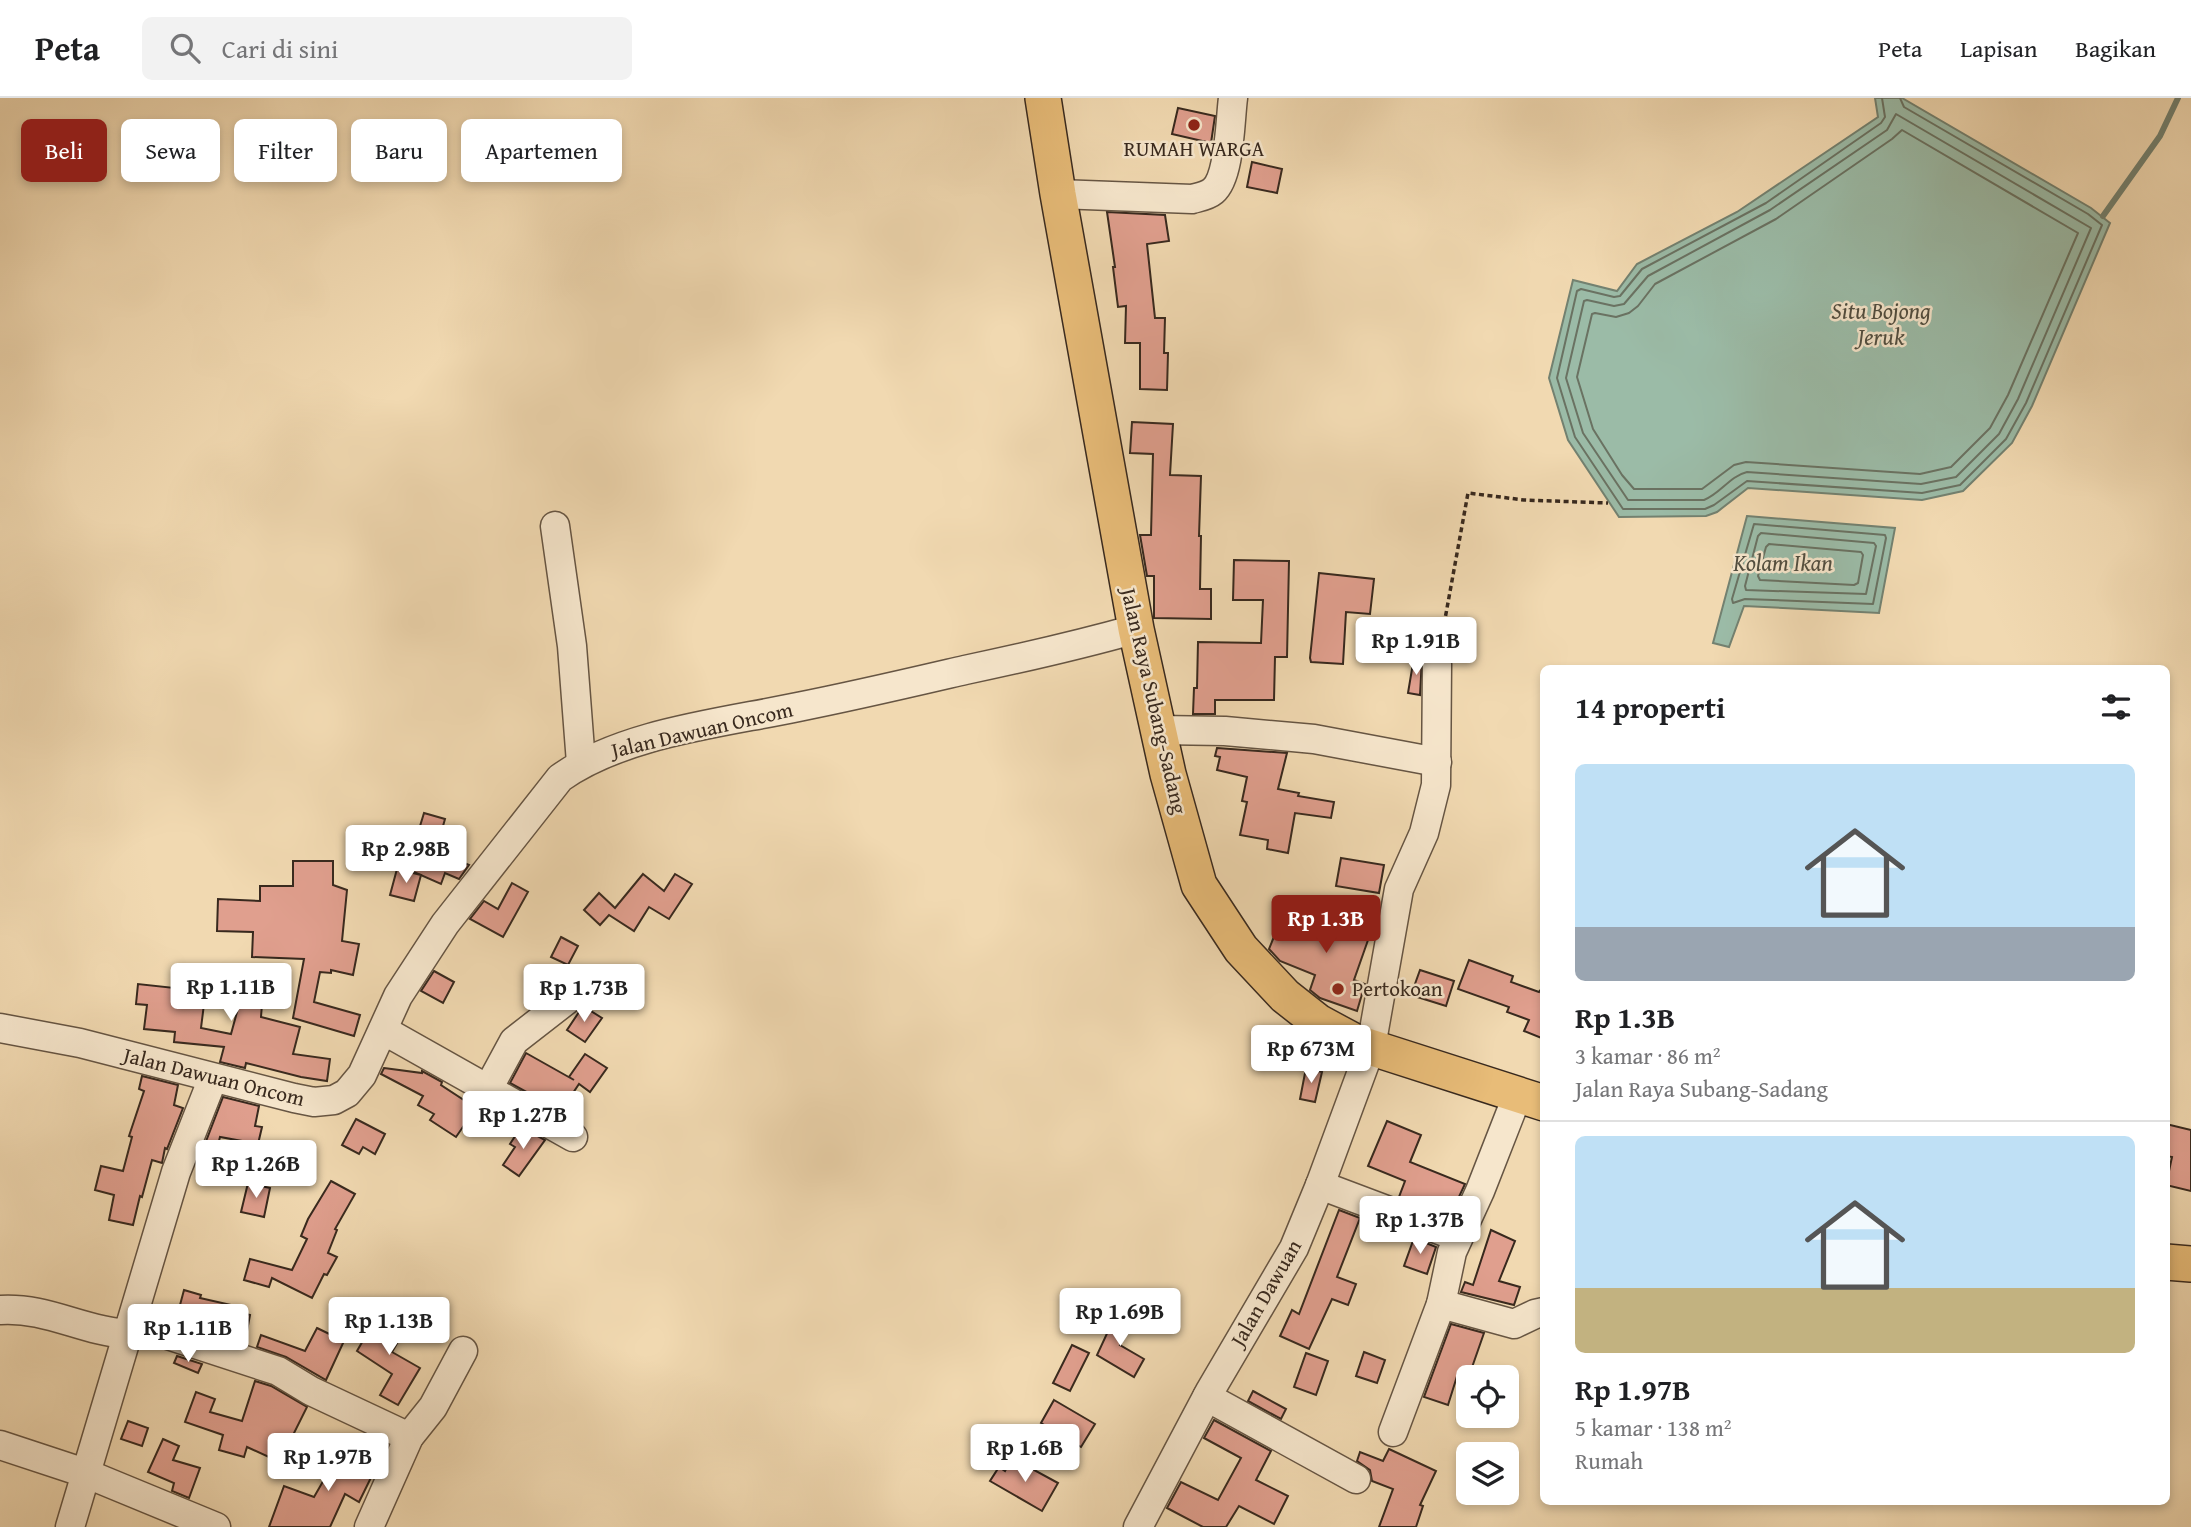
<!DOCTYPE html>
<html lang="id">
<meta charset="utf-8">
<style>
:root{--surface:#fff;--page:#f2f2f2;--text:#202124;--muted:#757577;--line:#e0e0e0;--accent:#8f2418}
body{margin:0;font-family:"Gentium Book Plus",serif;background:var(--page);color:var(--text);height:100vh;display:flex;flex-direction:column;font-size:26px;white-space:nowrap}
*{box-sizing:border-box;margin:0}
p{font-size:23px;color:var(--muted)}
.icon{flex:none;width:38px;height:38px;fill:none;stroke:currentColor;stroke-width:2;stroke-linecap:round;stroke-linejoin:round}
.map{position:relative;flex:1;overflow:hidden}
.drawer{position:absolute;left:1540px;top:567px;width:630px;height:840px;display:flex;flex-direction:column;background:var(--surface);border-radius:10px;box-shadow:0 4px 10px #0003}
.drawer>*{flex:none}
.guide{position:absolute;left:21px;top:21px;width:665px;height:63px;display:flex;gap:14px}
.fabs{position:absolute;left:1456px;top:1267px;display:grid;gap:14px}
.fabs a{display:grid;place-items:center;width:63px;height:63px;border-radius:10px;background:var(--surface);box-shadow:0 4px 10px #0003;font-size:35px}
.price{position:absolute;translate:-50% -60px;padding:0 16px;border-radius:7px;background:#fff;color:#222;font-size:23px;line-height:46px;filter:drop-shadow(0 2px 4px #0008)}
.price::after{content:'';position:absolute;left:50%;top:42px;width:21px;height:16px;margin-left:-10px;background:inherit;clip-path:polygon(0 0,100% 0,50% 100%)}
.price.current{background:var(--accent);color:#fff}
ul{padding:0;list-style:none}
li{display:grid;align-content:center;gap:14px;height:371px;padding:0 35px}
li+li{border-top:2px solid var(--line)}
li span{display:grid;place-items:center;height:217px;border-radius:10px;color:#555}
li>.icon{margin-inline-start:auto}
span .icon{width:126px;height:126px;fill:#fffc;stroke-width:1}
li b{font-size:30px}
h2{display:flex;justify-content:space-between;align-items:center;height:84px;padding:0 35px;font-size:30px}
.chip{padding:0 24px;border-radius:10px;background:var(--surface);box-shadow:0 4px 10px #0003;font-size:24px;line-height:63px}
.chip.current{background:var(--accent);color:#fff}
header{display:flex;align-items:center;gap:42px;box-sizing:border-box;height:98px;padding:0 35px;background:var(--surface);border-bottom:2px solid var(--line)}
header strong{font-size:33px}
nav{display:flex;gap:38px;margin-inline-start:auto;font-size:24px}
.search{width:490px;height:63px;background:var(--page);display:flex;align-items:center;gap:18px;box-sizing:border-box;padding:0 24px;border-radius:10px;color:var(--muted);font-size:26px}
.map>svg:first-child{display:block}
.water{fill:#9bbba7;stroke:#738170;stroke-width:2}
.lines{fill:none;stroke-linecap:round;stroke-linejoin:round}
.shore{stroke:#6a7262;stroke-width:2}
.stream{stroke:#738170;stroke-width:6}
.building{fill:#e09f8e;stroke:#38291e;stroke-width:2}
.minor-casing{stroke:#665543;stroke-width:31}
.major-casing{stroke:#38291e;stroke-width:38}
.path{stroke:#38291e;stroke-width:3.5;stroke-dasharray:5 3.5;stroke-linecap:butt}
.minor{stroke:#f6e6cc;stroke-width:28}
.major{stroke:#e8bc78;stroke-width:35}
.poi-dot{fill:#8f2418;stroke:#f6e6cc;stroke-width:2.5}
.labels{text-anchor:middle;stroke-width:5;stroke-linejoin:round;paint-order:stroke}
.poi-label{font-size:21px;fill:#38291e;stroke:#f6e6cc}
.street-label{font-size:21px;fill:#38291e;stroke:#f6e6cc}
.water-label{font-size:23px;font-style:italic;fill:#514e40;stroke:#f6e6cc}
</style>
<header>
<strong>Peta</strong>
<div class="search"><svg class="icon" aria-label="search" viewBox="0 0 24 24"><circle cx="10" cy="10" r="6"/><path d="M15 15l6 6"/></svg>Cari di sini</div>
<nav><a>Peta</a><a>Lapisan</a><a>Bagikan</a></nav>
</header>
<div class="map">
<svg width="2191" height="1429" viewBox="0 0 2191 1429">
<rect width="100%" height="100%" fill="#f1d9b1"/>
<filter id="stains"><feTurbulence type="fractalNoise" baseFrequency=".00286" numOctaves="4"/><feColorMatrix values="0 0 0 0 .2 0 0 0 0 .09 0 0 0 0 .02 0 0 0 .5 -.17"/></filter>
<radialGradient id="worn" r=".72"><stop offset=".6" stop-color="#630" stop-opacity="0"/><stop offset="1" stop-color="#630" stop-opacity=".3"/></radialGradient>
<g class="water">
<path d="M 1875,0 L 1902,0 L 2091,110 L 2110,125 L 2032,308 L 2012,345 L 1963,393 L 1922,402 L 1748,390 L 1717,414 L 1706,418 L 1619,419 L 1568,342 L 1549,280 L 1573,182 L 1617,193 L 1637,166 L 1737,114 L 1878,19 Z"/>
<path d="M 1747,418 L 1895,430 L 1879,515 L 1744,508 L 1729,549 L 1713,545 Z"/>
</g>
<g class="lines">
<g class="shore">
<path d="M 1882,0 L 1885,19 L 1881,25 L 1766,105 L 1642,171 L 1620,198 L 1614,199 L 1581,191 L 1577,193 L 1557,280 L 1575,339 L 1623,411 L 1705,411 L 1714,407 L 1747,383 L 1922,395 L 1960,387 L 2006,341 L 2026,305 L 2102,127 L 2088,116 L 1904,9 L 1900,0"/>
<path d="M 1896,16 L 2091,130 L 2018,301 L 1999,336 L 1956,379 L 1921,386 L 1747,374 C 1730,378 1720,396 1704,402 L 1628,402 L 1583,335 L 1566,280 L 1584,203 L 1587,202 L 1614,208 L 1624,206 L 1648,178 L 1770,112 L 1887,32 Z"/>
<path d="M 1902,32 L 2078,135 L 2008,297 L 1990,330 L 1951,369 L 1920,376 L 1746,364 L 1734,367 L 1702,391 L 1634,391 L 1622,377 L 1593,331 L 1577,279 L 1592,216 L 1595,215 L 1616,219 L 1629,215 L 1638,208 L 1655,186 L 1776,121 L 1892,41 Z"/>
<path d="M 1754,426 L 1885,437 L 1886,440 L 1873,506 L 1745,501 L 1733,505 L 1732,501 Z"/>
<path d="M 1761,435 L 1874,445 L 1876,448 L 1866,496 L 1746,492 L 1745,488 L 1758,438 Z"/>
<path d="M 1769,446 L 1861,454 L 1863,457 L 1858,485 L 1854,487 L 1760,482 L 1758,478 L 1766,449 Z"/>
</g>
<path class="stream" d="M 2103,118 L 2160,38 L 2178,0"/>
</g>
<g class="building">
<path d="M 1178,10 L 1215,18 L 1211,45 L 1172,36 Z"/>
<path d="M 1252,64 L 1282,71 L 1277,95 L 1247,89 Z"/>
<path d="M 1107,114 L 1165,117 L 1169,143 L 1147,146 L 1155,220 L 1165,220 L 1164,255 L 1168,255 L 1167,292 L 1140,291 L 1140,245 L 1125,245 L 1126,208 L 1118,209 L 1113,169 L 1115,169 Z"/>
<path d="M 1132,324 L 1173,326 L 1170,377 L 1201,378 L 1199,438 L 1201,438 L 1200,491 L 1211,491 L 1211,521 L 1154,520 L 1154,478 L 1147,478 L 1140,437 L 1151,437 L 1153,356 L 1130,355 Z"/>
<path d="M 1234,462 L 1289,463 L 1287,559 L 1275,559 L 1274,602 L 1215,602 L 1215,616 L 1193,616 L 1194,590 L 1197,590 L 1198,544 L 1261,545 L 1263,502 L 1233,502 Z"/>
<path d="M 1319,475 L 1374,481 L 1370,516 L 1346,514 L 1343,566 L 1311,564 L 1310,560 Z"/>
<path d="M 1414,559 L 1422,560 L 1420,597 L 1408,595 Z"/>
<path d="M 1217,650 L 1287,655 L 1278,691 L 1299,695 L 1298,698 L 1334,704 L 1331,720 L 1295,715 L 1288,755 L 1267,751 L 1268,742 L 1240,737 L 1247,704 L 1242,703 L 1247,679 L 1217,672 L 1220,659 L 1215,658 Z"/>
<path d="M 424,715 L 445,721 L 436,753 L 469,767 L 459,781 L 445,775 L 441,786 L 407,771 Z"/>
<path d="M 1341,760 L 1384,767 L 1379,795 L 1336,788 Z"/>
<path d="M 293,763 L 333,763 L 333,787 L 347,792 L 342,843 L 359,846 L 353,877 L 331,872 L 331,875 L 320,874 L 314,904 L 360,917 L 354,938 L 293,920 L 304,861 L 252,859 L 253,834 L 217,833 L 218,801 L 260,803 L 260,788 L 293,788 Z"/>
<path d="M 397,771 L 421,777 L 414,803 L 390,797 Z"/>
<path d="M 643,776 L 664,793 L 675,776 L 692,786 L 669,821 L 649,809 L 634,833 L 609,817 L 600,827 L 584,812 L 599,795 L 615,810 Z"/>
<path d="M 512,785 L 528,794 L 503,839 L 470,821 L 484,803 L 498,811 Z"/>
<path d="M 1284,814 L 1334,834 L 1340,815 L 1374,825 L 1354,882 L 1365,886 L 1357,913 L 1320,900 L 1310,892 L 1315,877 L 1280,863 L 1269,851 Z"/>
<path d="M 561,839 L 578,848 L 568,867 L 551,859 Z"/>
<path d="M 1469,862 L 1513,878 L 1511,884 L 1539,894 L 1544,887 L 1544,941 L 1524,933 L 1529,922 L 1507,914 L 1509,909 L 1458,891 Z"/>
<path d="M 211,868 L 265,868 L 261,919 L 300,929 L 293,956 L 330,961 L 327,983 L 301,979 L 246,965 L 245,970 L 220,964 L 224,949 L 174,944 L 175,934 L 144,931 L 147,907 L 136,906 L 138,886 L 174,890 L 175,886 L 206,890 L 201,930 L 231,936 L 243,892 L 211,892 Z"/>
<path d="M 1420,872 L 1454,883 L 1446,908 L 1411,897 Z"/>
<path d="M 434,873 L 454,884 L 443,905 L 421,893 Z"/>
<path d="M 583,908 L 602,920 L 585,944 L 567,932 Z"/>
<path d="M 526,955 L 574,982 L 569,979 L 585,956 L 607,970 L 590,994 L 579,986 L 561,1013 L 510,985 Z"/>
<path d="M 384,970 L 422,975 L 422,973 L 442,984 L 441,987 L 476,1010 L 456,1039 L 430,1022 L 434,1016 L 418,1007 L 423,998 L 381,976 Z"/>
<path d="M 1306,970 L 1322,974 L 1315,1004 L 1300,1001 Z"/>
<path d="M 142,978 L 178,987 L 174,1007 L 183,1010 L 167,1051 L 165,1050 L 162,1065 L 152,1062 L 142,1099 L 140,1098 L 133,1127 L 109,1122 L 114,1097 L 95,1092 L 101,1068 L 123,1073 L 132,1039 L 129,1038 L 144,993 L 139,991 Z"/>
<path d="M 223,999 L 259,1008 L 255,1028 L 262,1029 L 258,1046 L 220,1039 L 214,1062 L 200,1059 Z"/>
<path d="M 356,1021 L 385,1036 L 375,1056 L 363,1049 L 359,1056 L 342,1047 Z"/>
<path d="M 1387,1023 L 1421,1037 L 1410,1064 L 1465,1086 L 1450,1118 L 1399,1099 L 1405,1083 L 1368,1068 Z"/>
<path d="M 2166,1026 L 2191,1032 L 2191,1093 L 2166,1087 L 2172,1059 L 2166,1058 Z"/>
<path d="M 521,1029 L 545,1042 L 519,1078 L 503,1067 L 515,1049 L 510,1046 Z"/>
<path d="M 331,1083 L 355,1096 L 335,1131 L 337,1132 L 328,1155 L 337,1159 L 327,1177 L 324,1176 L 312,1200 L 272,1180 L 269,1189 L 244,1182 L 250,1161 L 292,1172 L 307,1141 L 301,1138 L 308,1121 Z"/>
<path d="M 248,1085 L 270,1090 L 264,1119 L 241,1114 Z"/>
<path d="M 1339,1112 L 1360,1120 L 1337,1179 L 1356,1186 L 1348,1207 L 1332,1201 L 1309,1251 L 1280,1238 L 1292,1212 L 1299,1216 Z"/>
<path d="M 1491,1132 L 1515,1143 L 1499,1183 L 1520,1189 L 1514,1207 L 1461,1194 L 1465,1184 L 1473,1187 Z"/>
<path d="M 1414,1140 L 1436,1149 L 1427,1176 L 1404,1168 Z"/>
<path d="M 184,1192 L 201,1197 L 200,1200 L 231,1207 L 230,1212 L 250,1217 L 245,1244 L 176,1222 Z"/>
<path d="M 379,1215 L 406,1230 L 392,1254 L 420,1270 L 398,1307 L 380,1297 L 392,1276 L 357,1253 Z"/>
<path d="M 1116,1216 L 1131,1223 L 1120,1247 L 1144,1261 L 1134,1279 L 1097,1257 Z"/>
<path d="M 1451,1226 L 1484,1235 L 1470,1275 L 1459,1272 L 1448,1307 L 1424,1299 Z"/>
<path d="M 317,1230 L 344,1243 L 326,1282 L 286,1259 L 257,1249 L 261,1237 L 305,1253 Z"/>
<path d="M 1072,1247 L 1089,1255 L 1070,1293 L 1053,1285 Z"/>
<path d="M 1364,1254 L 1385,1262 L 1377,1285 L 1356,1278 Z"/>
<path d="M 1306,1255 L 1328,1263 L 1316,1297 L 1294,1289 Z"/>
<path d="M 177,1258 L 202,1266 L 198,1275 L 174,1265 Z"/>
<path d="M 255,1283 L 271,1288 L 307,1309 L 293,1337 L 297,1338 L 284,1366 L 247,1349 L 244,1359 L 219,1352 L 223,1337 L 185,1324 L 196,1294 L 215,1301 L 210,1314 L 242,1323 Z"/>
<path d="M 1253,1293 L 1286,1311 L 1281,1321 L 1248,1303 Z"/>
<path d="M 1054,1302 L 1095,1326 L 1081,1349 L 1041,1325 Z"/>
<path d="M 1214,1322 L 1271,1353 L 1256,1382 L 1288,1398 L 1274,1426 L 1239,1408 L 1226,1429 L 1203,1429 L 1167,1410 L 1181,1384 L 1218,1402 L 1241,1360 L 1204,1340 Z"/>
<path d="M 128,1323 L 148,1330 L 142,1348 L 121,1341 Z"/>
<path d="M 371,1340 L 387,1347 L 359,1404 L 345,1396 L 330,1429 L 269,1429 L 284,1388 L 314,1399 L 337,1359 L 358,1371 Z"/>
<path d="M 163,1341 L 179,1348 L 173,1362 L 200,1370 L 189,1400 L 172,1393 L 174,1385 L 148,1374 Z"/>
<path d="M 1389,1351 L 1436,1373 L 1420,1407 L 1423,1408 L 1416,1429 L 1379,1429 L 1393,1391 L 1372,1383 L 1370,1372 L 1357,1363 L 1360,1354 L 1383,1363 Z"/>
<path d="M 1012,1360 L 1058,1385 L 1042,1413 L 990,1383 L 999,1369 L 1005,1373 Z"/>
</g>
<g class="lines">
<defs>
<g id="minor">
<path d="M 1058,96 L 1192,101 C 1199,99 1207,98 1213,93 C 1230,79 1230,22 1233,0"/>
<path d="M 555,428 L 572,548 L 581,665"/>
<path d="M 1159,632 L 1225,633 L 1314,641 L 1437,664"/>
<path d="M 0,930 L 80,945 L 294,1000 L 314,1004 L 334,1002 L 347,995 L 362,977 L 398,898 L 445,826 L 560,680 C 623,635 722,625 798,609 C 854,598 909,585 965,572 C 1022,560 1079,547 1136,531"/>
<path d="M 383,932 L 573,1039"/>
<path d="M 488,991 L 514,943 L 568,901"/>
<path d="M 1320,1087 L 1458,1139"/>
<path d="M 1441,1206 L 1514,1226 L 1535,1216 L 1544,1214"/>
<path d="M 0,1212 C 47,1209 82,1233 127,1236"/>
<path d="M 131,1225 L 278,1273 L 311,1293 L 409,1339"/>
<path d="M 1207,1299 L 1356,1381"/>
<path d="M 1393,1334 L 1441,1206 L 1452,1154 L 1480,1093 L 1518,996"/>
<path d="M 0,1347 L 85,1375 L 216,1429"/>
<path d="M 70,1429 L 176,1074 L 213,980"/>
<path d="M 369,1429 L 409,1339 L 433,1309 L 463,1253"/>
<path d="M 1138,1429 L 1210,1293 L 1294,1150 L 1320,1087 L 1371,949 L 1399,791 L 1424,735 L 1436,687 L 1437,566"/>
</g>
<g id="major">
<path d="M 1043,0 L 1058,96 L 1136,531 L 1168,676 L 1199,787 L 1241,851 L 1285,898 L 1318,924 L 1357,945 L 1544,1005"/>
<path d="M 2166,1164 L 2191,1166"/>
</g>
</defs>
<use href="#minor" class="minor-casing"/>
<use href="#major" class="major-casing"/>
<path class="path" d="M 1441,543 L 1468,395 L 1524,402 L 1608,405"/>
<use href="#minor" class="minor"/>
<use href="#major" class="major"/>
</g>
<g class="poi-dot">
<circle cx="1194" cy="27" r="7"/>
<circle cx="1338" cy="891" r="7"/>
</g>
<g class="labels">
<g class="poi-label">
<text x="1194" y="58">RUMAH WARGA</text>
<text x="1352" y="898" text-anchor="start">Pertokoan</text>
</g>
<g class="street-label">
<text transform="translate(1154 603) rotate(77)" y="7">Jalan Raya Subang-Sadang</text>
<text transform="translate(702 632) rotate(-13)" y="7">Jalan Dawuan Oncom</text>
<text transform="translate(214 979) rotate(14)" y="7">Jalan Dawuan Oncom</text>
<text transform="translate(1266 1195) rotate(-60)" y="7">Jalan Dawuan</text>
</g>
<g class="water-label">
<text x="1881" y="221">Situ Bojong<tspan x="1881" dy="26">Jeruk</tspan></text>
<text x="1783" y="473">Kolam Ikan</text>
</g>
</g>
<rect width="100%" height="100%" filter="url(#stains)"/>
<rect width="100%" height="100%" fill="url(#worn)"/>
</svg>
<div class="fabs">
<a><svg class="icon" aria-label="locate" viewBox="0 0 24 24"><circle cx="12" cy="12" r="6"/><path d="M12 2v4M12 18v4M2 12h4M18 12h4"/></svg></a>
<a><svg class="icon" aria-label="layers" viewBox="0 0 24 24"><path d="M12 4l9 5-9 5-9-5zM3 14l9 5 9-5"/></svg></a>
</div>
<b class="price" style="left:1416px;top:579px">Rp 1.91B</b>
<b class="price" style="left:406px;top:787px">Rp 2.98B</b>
<b class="price current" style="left:1326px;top:857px">Rp 1.3B</b>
<b class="price" style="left:231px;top:925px">Rp 1.11B</b>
<b class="price" style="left:584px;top:926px">Rp 1.73B</b>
<b class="price" style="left:1311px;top:987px">Rp 673M</b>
<b class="price" style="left:523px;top:1053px">Rp 1.27B</b>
<b class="price" style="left:256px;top:1102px">Rp 1.26B</b>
<b class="price" style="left:1420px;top:1158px">Rp 1.37B</b>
<b class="price" style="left:1120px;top:1250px">Rp 1.69B</b>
<b class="price" style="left:389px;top:1259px">Rp 1.13B</b>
<b class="price" style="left:188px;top:1266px">Rp 1.11B</b>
<b class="price" style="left:1025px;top:1386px">Rp 1.6B</b>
<b class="price" style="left:328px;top:1395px">Rp 1.97B</b>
<div class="guide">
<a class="chip current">Beli</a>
<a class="chip">Sewa</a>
<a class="chip">Filter</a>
<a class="chip">Baru</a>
<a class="chip">Apartemen</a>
</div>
<section class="drawer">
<h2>14 properti<svg class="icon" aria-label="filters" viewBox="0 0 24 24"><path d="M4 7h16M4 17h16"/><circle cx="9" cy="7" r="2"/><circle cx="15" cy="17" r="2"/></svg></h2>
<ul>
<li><span style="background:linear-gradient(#bfe0f5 75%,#9aa5b1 0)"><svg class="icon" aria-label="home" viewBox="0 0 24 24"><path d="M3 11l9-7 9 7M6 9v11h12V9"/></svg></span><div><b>Rp 1.3B</b><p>3 kamar · 86 m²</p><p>Jalan Raya Subang-Sadang</p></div></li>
<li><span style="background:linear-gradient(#bfe0f5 70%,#c2b280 0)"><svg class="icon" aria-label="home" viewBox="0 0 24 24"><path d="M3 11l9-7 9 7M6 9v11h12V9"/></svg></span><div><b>Rp 1.97B</b><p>5 kamar · 138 m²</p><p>Rumah</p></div></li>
</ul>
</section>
</div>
